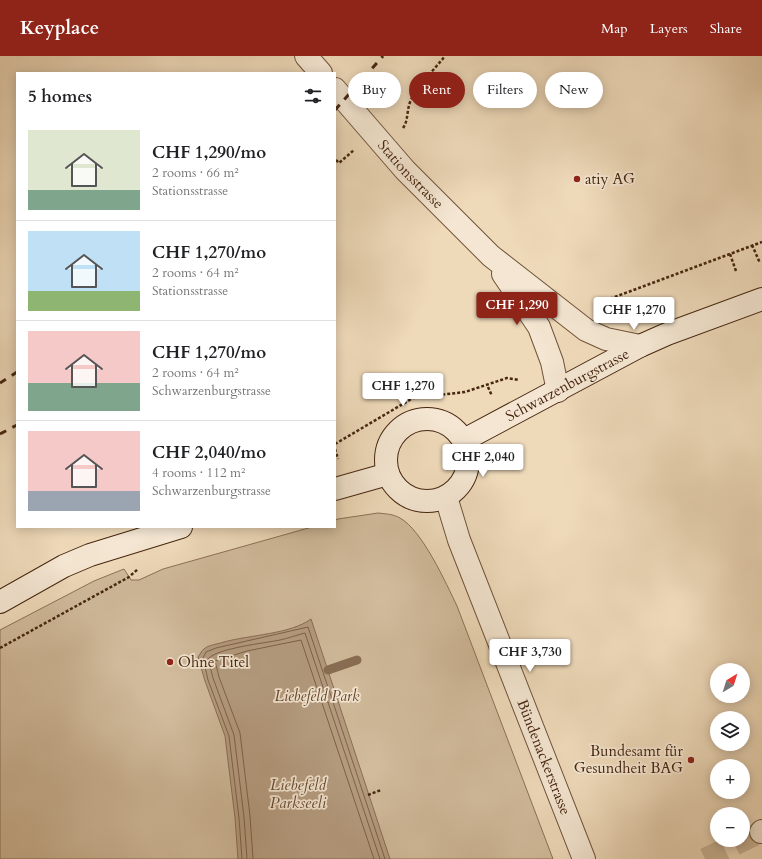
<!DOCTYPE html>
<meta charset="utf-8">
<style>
:root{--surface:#fff;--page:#f2f2f2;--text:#202124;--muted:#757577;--line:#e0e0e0;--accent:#8f2418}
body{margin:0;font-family:Cardo,serif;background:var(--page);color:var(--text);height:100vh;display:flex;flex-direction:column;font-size:15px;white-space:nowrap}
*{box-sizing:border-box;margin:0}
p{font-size:13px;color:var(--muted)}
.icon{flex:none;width:22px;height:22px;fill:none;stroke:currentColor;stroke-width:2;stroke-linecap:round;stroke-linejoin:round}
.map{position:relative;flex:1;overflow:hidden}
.side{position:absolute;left:16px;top:16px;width:320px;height:456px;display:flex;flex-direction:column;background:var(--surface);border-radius:0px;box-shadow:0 2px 10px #0003}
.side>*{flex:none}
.top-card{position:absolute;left:348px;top:16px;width:354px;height:36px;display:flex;gap:8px}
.needle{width:26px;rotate:38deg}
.fabs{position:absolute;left:710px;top:607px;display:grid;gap:8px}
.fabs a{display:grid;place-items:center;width:40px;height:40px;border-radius:50%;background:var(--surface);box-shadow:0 2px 10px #0003;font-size:20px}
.price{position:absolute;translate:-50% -34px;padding:0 9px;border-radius:4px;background:#fff;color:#222;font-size:13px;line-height:26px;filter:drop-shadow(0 1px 2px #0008)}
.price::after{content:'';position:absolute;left:50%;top:24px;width:12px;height:9px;margin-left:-6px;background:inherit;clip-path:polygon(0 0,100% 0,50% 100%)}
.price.active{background:var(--accent);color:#fff}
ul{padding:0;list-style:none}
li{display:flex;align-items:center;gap:12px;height:100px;padding:0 12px}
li+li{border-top:1px solid var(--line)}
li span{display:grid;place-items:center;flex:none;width:112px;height:80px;border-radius:0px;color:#555}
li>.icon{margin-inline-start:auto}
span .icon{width:48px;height:48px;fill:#fffc;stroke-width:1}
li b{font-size:17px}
h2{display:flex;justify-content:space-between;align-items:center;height:48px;padding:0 12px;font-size:17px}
.chip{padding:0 14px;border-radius:18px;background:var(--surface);box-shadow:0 2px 10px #0003;font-size:14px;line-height:36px}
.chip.active{background:var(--accent);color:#fff}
header{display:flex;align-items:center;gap:24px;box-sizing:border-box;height:56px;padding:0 20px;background:var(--accent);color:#fff}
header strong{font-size:19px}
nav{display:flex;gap:22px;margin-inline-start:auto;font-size:14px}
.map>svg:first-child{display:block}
.green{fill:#d1bb9c;stroke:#8c7056}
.water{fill:#b59c80;stroke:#896d53}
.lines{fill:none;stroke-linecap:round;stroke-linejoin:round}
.shore{stroke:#7e6148;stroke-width:1}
.stream{stroke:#896d53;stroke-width:9}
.pedestrian-tunnel{stroke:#ccb597;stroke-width:22;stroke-dasharray:22 11;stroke-linecap:butt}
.pedestrian-casing{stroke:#70533a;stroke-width:24}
.tertiary-casing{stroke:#70533a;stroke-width:24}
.secondary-casing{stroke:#462610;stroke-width:24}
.path{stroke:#462610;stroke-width:2.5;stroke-dasharray:3 2;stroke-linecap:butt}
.pedestrian{stroke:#f4e6d2;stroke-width:22}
.tertiary{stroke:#f4e6d2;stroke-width:22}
.secondary{stroke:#f4e6d2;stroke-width:22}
.rail{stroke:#462610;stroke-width:3;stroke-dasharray:7 7;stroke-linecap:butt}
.poi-dot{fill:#8f2418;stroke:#f4e6d2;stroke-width:1.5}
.labels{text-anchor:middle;stroke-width:3.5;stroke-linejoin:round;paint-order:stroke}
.street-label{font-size:15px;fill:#462610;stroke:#f4e6d2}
.poi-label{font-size:15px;fill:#462610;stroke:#f4e6d2;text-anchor:start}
.park-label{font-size:15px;font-style:italic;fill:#62442c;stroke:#f4e6d2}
.water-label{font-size:16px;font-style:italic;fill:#674932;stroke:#f4e6d2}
</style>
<header>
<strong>Keyplace</strong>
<nav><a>Map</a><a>Layers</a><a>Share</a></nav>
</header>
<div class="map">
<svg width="762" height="803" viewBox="0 0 762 803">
<rect width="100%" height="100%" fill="#eed9b9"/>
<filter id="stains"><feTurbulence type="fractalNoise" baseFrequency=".005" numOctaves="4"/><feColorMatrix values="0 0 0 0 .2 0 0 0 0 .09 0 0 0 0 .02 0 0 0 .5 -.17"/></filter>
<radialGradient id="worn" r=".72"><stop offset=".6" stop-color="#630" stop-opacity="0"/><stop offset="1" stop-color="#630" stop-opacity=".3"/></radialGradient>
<path class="green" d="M 378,457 C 386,458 393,458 400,462 C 422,474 446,527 457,550 L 553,803 L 0,803 L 0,574 L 94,525 L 124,513 L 131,524 L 139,524 L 163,513 L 312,471 L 335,471 L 335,464 L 338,463 Z"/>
<path class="water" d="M 311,563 L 390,803 L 238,803 L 235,762 L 225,680 L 205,625 L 198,601 C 200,599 201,595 204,593 C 208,589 218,588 224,586 C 249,579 291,578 311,563 Z"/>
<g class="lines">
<g class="shore">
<path d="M 242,803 L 239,762 L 229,680 L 208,624 L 203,602 L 206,596 L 216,592 L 308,571 L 385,803"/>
<path d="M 247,803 L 244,761 L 234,679 L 213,622 L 208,603 C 217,592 266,587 280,584 C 289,582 297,579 305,577 L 380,803"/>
<path d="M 253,803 L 250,760 L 240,677 L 219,621 L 215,605 L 247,595 L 301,584 L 374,803"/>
</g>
<path class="stream" d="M 328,614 L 357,604"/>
<path class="pedestrian-tunnel" d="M 705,803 L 761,776"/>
<defs>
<path id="pedestrian" d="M 761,776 L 762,775"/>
<g id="tertiary">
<path d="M 306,0 L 321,17"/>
<path id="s1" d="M 335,33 L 405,114 L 491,200 L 586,274 L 606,283 L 640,290"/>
<path d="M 503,218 L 539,271 L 552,306 L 558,335"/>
<path id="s2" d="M 446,441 L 459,484 L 584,803"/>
</g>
<g id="secondary">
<circle cx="427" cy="404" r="41"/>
<path id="s3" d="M 464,384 L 640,290 L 667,278 L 762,243"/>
<path d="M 335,433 L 388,418"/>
<path d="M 0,546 L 64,510 L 90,499 L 181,471"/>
</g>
</defs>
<use href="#pedestrian" class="pedestrian-casing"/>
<use href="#tertiary" class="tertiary-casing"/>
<use href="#secondary" class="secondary-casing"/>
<g class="path">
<path d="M 403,72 C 409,64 406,52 412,42 C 420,27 434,14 445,0"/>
<path d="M 336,104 L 339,107 L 354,94"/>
<path d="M 752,189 L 760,207"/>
<path d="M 730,198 L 736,215"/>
<path d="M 596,248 L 762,186"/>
<path d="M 488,331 L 492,340"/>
<path d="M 335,388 L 413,342 L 465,336 L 507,322 L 519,324"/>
<path d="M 335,393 L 338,403"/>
<path d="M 0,592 L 129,521 L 138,513"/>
<path d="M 368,739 L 381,734"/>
</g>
<use href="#pedestrian" class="pedestrian"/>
<use href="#tertiary" class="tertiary"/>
<use href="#secondary" class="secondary"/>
<g class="rail">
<path d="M 335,54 L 383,0"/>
<path d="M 0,327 L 17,316"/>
<path d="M 0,378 L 17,369"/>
</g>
</g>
<g class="poi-dot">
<circle cx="577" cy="123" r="4"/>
<circle cx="170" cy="606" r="4"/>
<circle cx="691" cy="704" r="4"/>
</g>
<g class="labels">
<g class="street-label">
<text dy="5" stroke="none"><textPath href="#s1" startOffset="114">Stationsstrasse</textPath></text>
<text dy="5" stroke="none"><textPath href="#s3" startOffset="117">Schwarzenburgstrasse</textPath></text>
<text dy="5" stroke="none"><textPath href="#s2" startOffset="278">Bündenackerstrasse</textPath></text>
</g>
<g class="poi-label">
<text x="585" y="128">atiy AG</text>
<text x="178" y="611">Ohne Titel</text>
<text x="683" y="700" text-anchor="end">Bundesamt für<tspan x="683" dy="17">Gesundheit BAG</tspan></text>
</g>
<g class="park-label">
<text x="317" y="645">Liebefeld Park</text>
</g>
<g class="water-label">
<text x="298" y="734">Liebefeld<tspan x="298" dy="18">Parkseeli</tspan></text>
</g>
</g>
<rect width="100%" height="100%" filter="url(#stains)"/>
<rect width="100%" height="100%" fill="url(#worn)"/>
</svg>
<div class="fabs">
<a><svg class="needle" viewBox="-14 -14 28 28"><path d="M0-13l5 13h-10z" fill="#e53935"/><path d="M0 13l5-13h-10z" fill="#757577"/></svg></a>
<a><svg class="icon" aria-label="layers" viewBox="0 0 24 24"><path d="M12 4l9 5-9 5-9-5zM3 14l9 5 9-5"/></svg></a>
<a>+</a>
<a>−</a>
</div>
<b class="price active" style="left:517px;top:270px">CHF 1,290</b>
<b class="price" style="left:634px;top:275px">CHF 1,270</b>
<b class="price" style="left:403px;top:351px">CHF 1,270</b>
<b class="price" style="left:483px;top:422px">CHF 2,040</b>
<b class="price" style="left:530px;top:617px">CHF 3,730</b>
<div class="top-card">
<a class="chip">Buy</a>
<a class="chip active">Rent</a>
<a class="chip">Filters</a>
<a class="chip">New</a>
</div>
<section class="side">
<h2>5 homes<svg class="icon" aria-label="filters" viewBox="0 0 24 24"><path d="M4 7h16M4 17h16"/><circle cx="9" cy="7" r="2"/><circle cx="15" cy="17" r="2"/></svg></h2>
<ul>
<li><span style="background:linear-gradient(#dfe7d0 75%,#7fa58c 0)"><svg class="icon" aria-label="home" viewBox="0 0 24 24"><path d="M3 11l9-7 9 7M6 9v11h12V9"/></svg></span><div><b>CHF 1,290/mo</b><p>2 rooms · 66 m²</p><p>Stationsstrasse</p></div></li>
<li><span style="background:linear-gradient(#bfe0f5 75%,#8fb573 0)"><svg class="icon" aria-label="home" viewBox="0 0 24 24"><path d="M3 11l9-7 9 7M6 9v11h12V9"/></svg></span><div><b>CHF 1,270/mo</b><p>2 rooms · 64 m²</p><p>Stationsstrasse</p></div></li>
<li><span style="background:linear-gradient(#f6c9c9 65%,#7fa58c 0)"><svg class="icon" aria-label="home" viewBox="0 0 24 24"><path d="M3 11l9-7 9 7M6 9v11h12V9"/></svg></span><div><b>CHF 1,270/mo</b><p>2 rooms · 64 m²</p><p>Schwarzenburgstrasse</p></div></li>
<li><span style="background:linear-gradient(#f6c9c9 75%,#9aa5b1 0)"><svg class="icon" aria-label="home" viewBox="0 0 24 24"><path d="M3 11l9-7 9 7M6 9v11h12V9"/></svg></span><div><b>CHF 2,040/mo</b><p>4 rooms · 112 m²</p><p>Schwarzenburgstrasse</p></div></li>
</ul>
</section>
</div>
